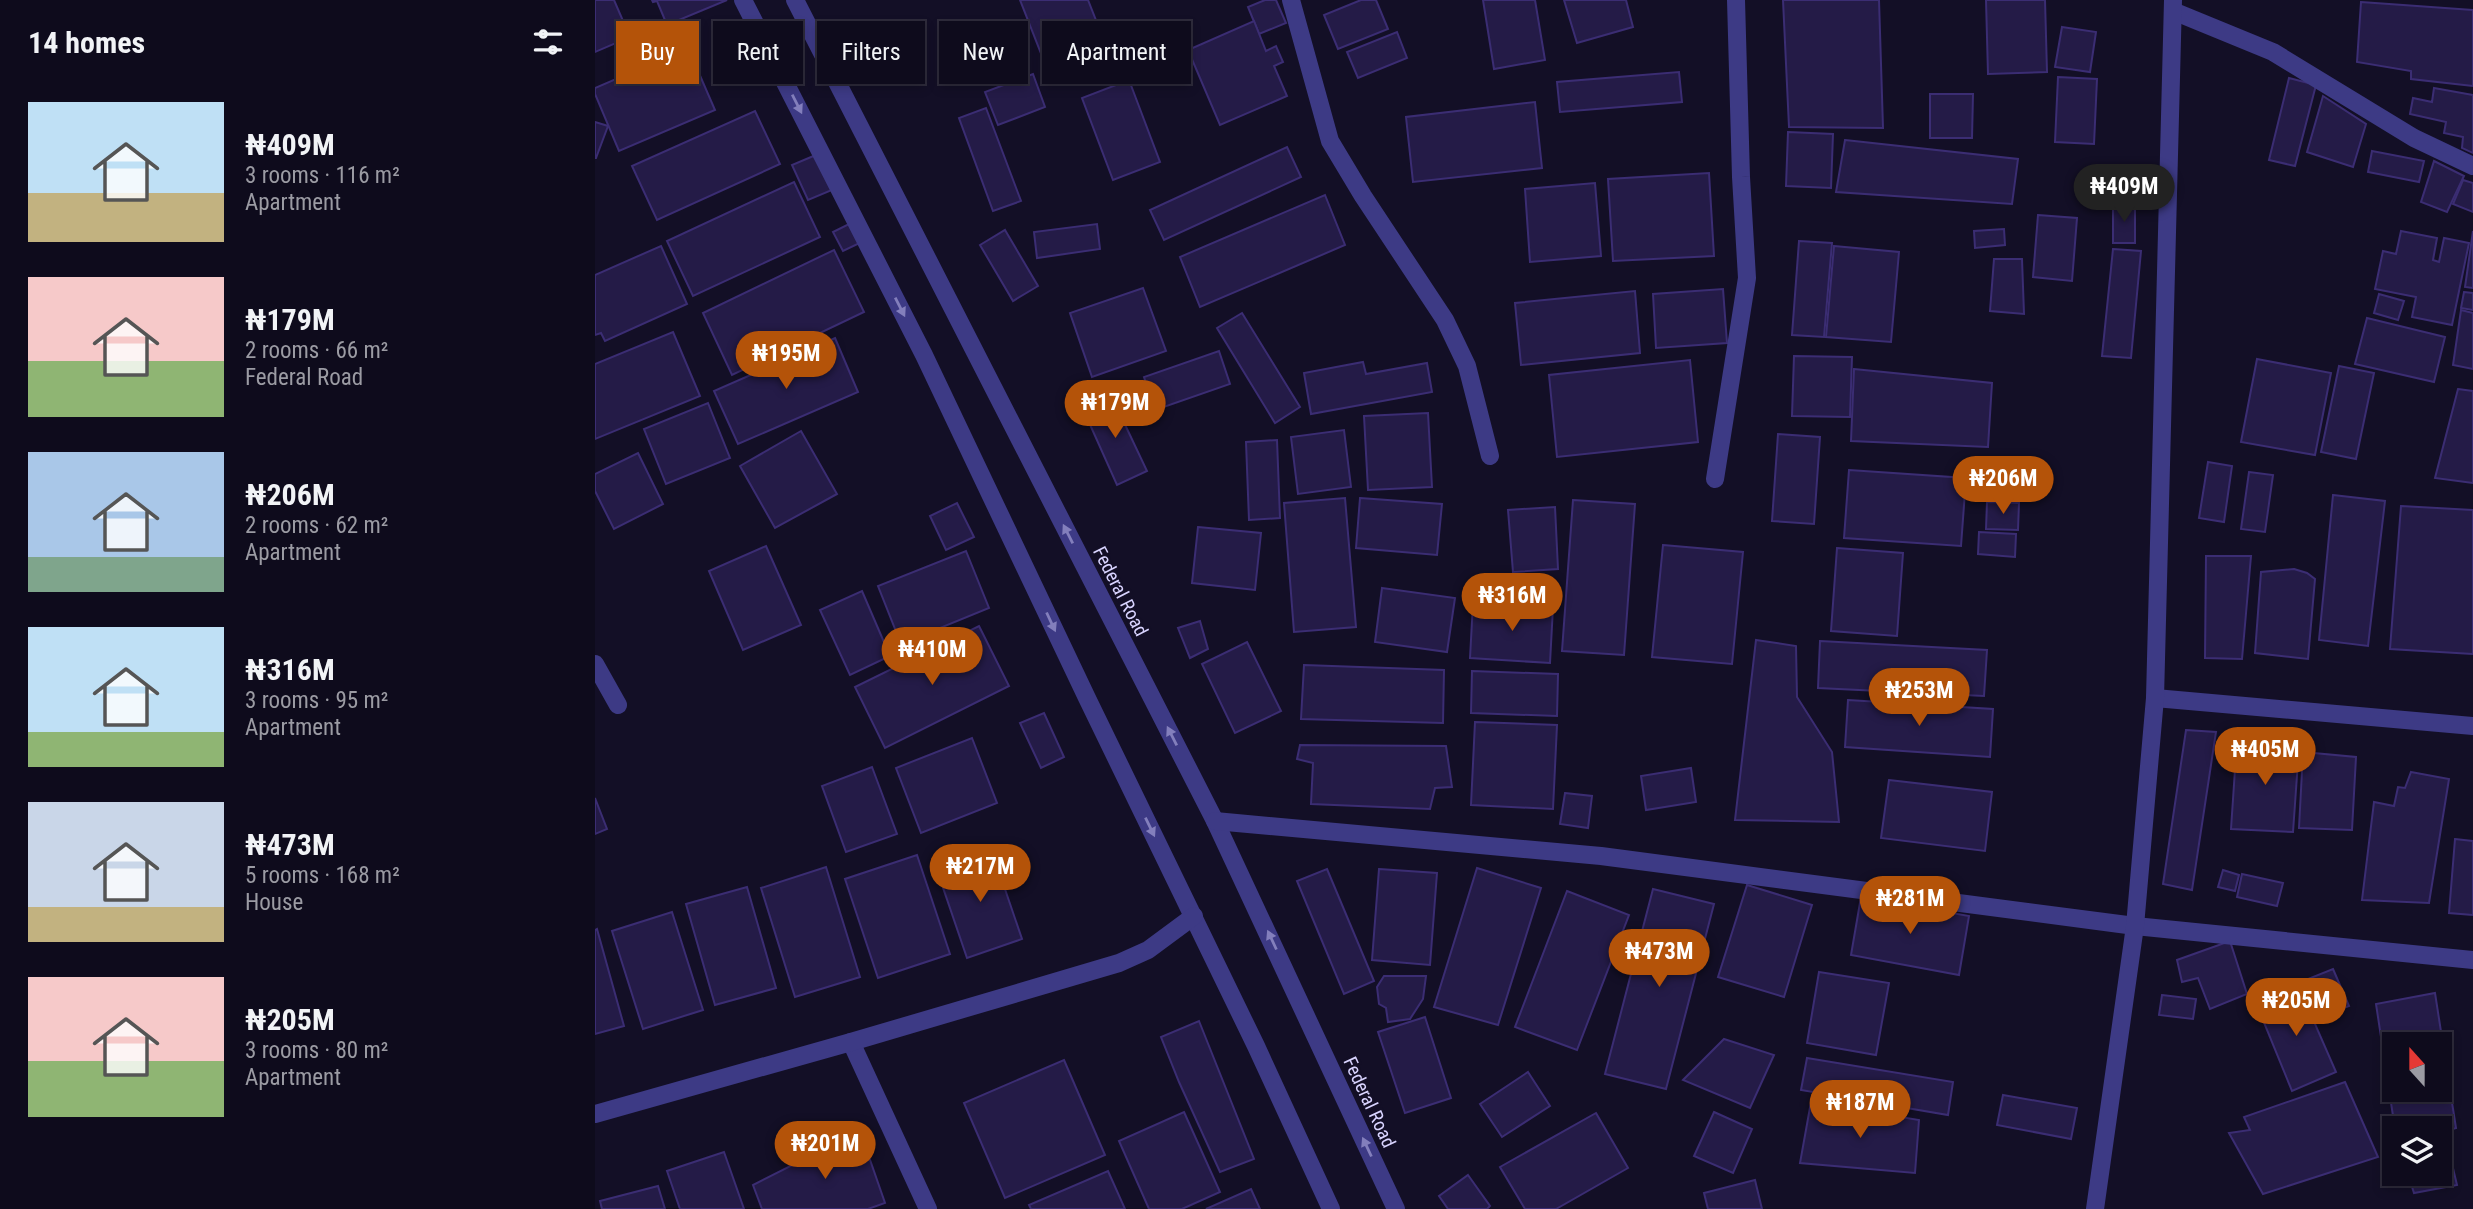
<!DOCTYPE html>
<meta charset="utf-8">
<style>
:root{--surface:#0e0b1c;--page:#171425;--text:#f1f3f6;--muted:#9b9ba3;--line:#2e2b3b;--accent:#b45309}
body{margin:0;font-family:"Roboto Condensed",sans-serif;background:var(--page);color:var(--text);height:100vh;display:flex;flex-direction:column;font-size:26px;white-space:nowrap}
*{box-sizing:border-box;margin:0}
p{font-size:23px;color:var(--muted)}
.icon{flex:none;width:38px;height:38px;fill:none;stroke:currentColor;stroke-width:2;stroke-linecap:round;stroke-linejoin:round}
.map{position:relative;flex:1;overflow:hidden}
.drawer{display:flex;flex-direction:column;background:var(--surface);width:595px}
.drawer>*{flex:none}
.top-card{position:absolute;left:21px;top:21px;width:665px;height:63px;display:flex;gap:14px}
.needle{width:46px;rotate:339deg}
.tools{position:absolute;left:1787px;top:1032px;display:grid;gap:14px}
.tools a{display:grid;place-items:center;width:70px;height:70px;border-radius:0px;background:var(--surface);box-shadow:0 4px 10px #0003,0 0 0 2px var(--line);font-size:35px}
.price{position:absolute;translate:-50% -60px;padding:0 16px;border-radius:24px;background:var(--accent);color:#fff;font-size:23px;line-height:46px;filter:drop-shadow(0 2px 4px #0008)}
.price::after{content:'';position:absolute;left:50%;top:42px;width:21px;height:16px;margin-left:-10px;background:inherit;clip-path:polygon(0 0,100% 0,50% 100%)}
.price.on{background:#222;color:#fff}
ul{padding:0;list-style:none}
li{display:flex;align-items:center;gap:21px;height:175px;padding:0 28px}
li span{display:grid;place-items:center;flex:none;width:196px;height:140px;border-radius:0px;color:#555}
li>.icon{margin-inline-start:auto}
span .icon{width:84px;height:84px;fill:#fffc;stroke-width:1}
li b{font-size:30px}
h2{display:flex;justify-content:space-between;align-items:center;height:84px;padding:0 28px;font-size:30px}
.pill{padding:0 24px;border-radius:0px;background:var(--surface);box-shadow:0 4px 10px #0003,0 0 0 2px var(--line);font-size:24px;line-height:63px}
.pill.on{background:var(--accent);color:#fff}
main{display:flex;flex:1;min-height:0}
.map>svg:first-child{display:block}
.building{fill:#241b47;stroke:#3b2d73;stroke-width:2;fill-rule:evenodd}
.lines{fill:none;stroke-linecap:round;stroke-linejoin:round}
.minor{stroke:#3d3a85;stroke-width:18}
.oneway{fill:#837fbc}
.labels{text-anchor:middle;stroke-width:5;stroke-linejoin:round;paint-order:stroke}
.street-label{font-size:19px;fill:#d9d4ff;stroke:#130f26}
</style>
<main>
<section class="drawer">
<h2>14 homes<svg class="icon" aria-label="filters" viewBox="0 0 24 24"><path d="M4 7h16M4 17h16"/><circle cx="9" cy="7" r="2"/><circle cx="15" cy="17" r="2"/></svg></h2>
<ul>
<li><span style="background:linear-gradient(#bfe0f5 65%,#c2b280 0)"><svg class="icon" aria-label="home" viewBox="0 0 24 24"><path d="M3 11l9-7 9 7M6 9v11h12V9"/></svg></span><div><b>₦409M</b><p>3 rooms · 116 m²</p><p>Apartment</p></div></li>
<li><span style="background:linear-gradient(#f6c9c9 60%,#8fb573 0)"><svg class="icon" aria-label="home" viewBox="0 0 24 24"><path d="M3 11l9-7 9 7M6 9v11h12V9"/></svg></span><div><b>₦179M</b><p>2 rooms · 66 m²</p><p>Federal Road</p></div></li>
<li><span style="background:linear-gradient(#a9c7e8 75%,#7fa58c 0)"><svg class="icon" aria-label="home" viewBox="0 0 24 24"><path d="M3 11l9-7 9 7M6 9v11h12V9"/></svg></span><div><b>₦206M</b><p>2 rooms · 62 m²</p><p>Apartment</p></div></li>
<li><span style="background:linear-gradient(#bfe0f5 75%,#8fb573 0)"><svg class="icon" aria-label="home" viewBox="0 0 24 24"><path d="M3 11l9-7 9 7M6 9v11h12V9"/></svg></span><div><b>₦316M</b><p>3 rooms · 95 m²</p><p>Apartment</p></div></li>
<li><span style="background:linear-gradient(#c9d6e8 75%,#c2b280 0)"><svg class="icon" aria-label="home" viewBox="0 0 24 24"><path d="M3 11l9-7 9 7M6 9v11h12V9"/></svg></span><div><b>₦473M</b><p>5 rooms · 168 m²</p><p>House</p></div></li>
<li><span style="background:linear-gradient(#f6c9c9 60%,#8fb573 0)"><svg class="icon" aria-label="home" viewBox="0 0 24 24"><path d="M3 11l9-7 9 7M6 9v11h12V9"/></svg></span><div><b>₦205M</b><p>3 rooms · 80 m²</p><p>Apartment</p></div></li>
</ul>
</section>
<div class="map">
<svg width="1878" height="1209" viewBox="0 0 1878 1209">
<rect width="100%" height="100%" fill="#130f26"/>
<g class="building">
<path d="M 0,0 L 19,0 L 35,37 L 0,52 Z"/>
<path d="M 57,0 L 132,0 L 72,25 L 62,1 L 58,2 Z"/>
<path d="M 425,0 L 493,0 L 517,61 L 458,84 Z"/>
<path d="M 670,0 L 681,0 L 691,23 L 664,34 L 653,7 Z"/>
<path d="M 766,0 L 781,0 L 793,29 L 743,49 L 729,15 Z"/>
<path d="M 888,0 L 940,0 L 950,60 L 899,69 Z"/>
<path d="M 969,0 L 1031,0 L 1038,27 L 982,43 Z"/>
<path d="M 1188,0 L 1284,0 L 1288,128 L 1194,127 Z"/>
<path d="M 1391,0 L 1450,0 L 1452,72 L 1393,74 Z"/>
<path d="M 1766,2 L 1878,10 L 1878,86 L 1816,79 L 1816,71 L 1762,62 Z"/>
<path d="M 659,21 L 671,51 L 681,46 L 688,62 L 679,66 L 692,96 L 625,125 L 593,50 Z"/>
<path d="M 1467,27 L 1501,32 L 1495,72 L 1460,67 Z"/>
<path d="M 802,32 L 812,58 L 763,78 L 752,52 Z"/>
<path d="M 93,48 L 120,110 L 24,151 L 0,94 L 0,88 Z"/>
<path d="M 1084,72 L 1087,102 L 965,112 L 962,82 Z"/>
<path d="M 438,74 L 450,107 L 403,125 L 390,92 Z"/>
<path d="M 1463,77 L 1502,79 L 1499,144 L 1460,142 Z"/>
<path d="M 1694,78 L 1721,85 L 1700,166 L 1674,160 Z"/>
<path d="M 534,80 L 565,162 L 518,180 L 487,98 Z"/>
<path d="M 1839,88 L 1878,95 L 1878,153 L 1867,148 L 1868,137 L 1849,133 L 1851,122 L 1815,114 L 1818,98 L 1837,102 Z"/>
<path d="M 1335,94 L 1378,94 L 1377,138 L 1335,138 Z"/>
<path d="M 1728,96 L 1771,124 L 1758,167 L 1712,152 Z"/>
<path d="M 940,102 L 947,168 L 818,182 L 811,117 Z"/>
<path d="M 391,108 L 426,201 L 398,211 L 364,118 Z"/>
<path d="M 160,111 L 185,164 L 62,220 L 37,166 Z"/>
<path d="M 0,122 L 13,126 L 1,158 L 0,158 Z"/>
<path d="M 1193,132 L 1238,134 L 1236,188 L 1191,186 Z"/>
<path d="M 1250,140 L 1423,159 L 1417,204 L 1241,192 Z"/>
<path d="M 692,147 L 706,177 L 569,240 L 555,210 Z"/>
<path d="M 1777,151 L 1829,161 L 1824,182 L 1773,172 Z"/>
<path d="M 228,152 L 237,190 L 213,200 L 197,165 Z"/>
<path d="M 1839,161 L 1869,176 L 1852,212 L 1826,202 Z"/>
<path d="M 1114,173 L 1119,256 L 1018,261 L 1013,179 Z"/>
<path d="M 1868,180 L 1878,183 L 1878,212 L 1858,204 Z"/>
<path d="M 199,182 L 225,237 L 98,296 L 72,241 Z"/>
<path d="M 1000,183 L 1006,256 L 935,262 L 930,189 Z"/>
<path d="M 730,195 L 750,245 L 605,307 L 585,257 Z"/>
<rect x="1518" y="204" width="22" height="39"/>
<path d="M 1443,215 L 1482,218 L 1477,281 L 1438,277 Z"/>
<path d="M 262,220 L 271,240 L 248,251 L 238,232 Z"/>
<path d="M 502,224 L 505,249 L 442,258 L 439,232 Z"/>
<path d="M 1409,229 L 1410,245 L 1380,248 L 1379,231 Z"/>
<path d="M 410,230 L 443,286 L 418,301 L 385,245 Z"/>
<path d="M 1806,231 L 1842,238 L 1838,260 L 1844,262 L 1849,238 L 1874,243 L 1857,325 L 1817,317 L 1821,297 L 1780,289 L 1788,251 L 1801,254 Z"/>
<path d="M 1878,231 L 1878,288 L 1870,287 Z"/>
<path d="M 1204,241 L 1237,243 L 1229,337 L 1197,335 Z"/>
<path d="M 66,246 L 92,304 L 10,341 L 6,333 L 0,335 L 0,275 Z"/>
<path d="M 1239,246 L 1304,252 L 1296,342 L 1231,337 Z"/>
<path d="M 1518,249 L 1546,251 L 1536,358 L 1507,356 Z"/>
<path d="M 239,250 L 269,312 L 137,375 L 108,313 Z"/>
<path d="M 1399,259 L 1427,259 L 1429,314 L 1395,311 Z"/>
<path d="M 548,288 L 571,351 L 497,377 L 475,313 Z"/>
<path d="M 1128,289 L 1132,343 L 1061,348 L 1058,294 Z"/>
<path d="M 1040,291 L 1045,353 L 926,365 L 920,303 Z"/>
<path d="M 1869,292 L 1878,293 L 1878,310 L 1866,308 Z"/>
<path d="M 1784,294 L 1809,301 L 1803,320 L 1779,313 Z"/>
<path d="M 1866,310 L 1878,313 L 1878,369 L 1858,365 Z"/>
<path d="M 647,313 L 705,407 L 680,423 L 622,328 Z"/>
<path d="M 1772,318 L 1850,337 L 1839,382 L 1760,364 Z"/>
<path d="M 78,332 L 105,396 L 0,439 L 0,364 Z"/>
<path d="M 240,338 L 263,392 L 143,444 L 119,391 Z"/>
<path d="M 624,351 L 635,384 L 560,410 L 549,377 Z"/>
<path d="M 1199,356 L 1257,357 L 1255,417 L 1197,416 Z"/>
<path d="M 1662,359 L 1736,373 L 1720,455 L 1646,442 Z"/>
<path d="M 1095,360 L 1103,442 L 962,457 L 954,375 Z"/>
<path d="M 768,362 L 771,374 L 832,363 L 837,392 L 716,414 L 709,373 Z"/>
<path d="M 1744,366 L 1779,373 L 1761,459 L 1726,452 Z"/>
<path d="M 1259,369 L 1397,383 L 1393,447 L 1256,441 Z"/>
<path d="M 1863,389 L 1878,391 L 1878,483 L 1840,478 Z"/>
<path d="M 516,395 L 552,471 L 522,485 L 488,409 Z"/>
<path d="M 113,403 L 135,458 L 71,484 L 49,429 Z"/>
<path d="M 833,413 L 837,487 L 773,490 L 769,416 Z"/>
<path d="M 749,430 L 756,487 L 703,494 L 696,437 Z"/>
<path d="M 206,431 L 242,494 L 180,528 L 145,466 Z"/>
<path d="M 1183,434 L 1225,437 L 1219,524 L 1177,521 Z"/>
<path d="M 682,440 L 685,518 L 654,520 L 651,442 Z"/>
<path d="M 43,453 L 68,504 L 19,529 L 0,491 L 0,474 Z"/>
<path d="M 1613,462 L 1637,466 L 1629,522 L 1604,518 Z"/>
<path d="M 1254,470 L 1371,478 L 1366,546 L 1249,538 Z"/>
<path d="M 1654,472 L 1678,475 L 1670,532 L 1646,529 Z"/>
<path d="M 1738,495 L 1790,501 L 1773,646 L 1724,640 Z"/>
<path d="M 750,498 L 761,627 L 699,632 L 689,503 Z"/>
<path d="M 765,498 L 847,504 L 842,555 L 761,548 Z"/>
<path d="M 978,500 L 1040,504 L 1029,655 L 967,651 Z"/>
<path d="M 1392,502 L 1424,503 L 1423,530 L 1391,529 Z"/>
<path d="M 362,503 L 379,537 L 351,550 L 335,516 Z"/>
<path d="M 1806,506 L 1878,510 L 1878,654 L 1795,649 Z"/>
<path d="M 960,507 L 963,569 L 918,572 L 913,510 Z"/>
<path d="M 603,527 L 666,533 L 660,590 L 597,583 Z"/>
<path d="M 1384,532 L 1421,534 L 1420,557 L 1383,554 Z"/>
<path d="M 1068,545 L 1148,552 L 1137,664 L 1057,657 Z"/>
<path d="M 171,546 L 206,625 L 148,650 L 114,571 Z"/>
<path d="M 1242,548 L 1308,553 L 1302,636 L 1236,631 Z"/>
<path d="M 371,551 L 394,608 L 306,644 L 283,586 Z"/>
<path d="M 1611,556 L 1656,556 L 1647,659 L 1610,658 Z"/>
<path d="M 1699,569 L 1712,573 L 1720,579 L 1713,659 L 1660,653 L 1666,572 Z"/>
<path d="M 787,588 L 860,598 L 852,652 L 780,642 Z"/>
<path d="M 267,591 L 295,656 L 255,675 L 225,610 Z"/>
<path d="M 878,603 L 958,607 L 955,663 L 875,658 Z"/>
<path d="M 605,621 L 613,649 L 595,658 L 583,628 Z"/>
<path d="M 384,626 L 414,686 L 290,748 L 260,687 Z"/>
<path d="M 1161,640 L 1201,646 L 1202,697 L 1237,752 L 1244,822 L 1140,820 Z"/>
<path d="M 1225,641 L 1392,650 L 1389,696 L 1223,688 Z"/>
<path d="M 652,642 L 686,711 L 640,733 L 607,664 Z"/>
<path d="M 709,665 L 849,670 L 848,723 L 706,719 Z"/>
<path d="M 877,671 L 963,674 L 962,716 L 876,713 Z"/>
<path d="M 1253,700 L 1398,709 L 1395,757 L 1250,747 Z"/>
<path d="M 449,713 L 469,757 L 446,768 L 425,723 Z"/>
<path d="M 880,722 L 962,725 L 958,809 L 876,805 Z"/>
<path d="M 1591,730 L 1621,732 L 1597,890 L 1568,884 Z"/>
<path d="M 377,738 L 402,803 L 326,833 L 301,768 Z"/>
<path d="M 1642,740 L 1704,747 L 1698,832 L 1636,829 Z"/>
<path d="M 705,745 L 851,746 L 857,787 L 840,788 L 835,809 L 716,804 L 718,763 L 702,759 Z"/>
<path d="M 1708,752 L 1761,757 L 1757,830 L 1704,828 Z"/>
<path d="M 277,767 L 302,834 L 251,852 L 227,786 Z"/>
<path d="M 1096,768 L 1101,802 L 1051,810 L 1046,776 Z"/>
<path d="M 1816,772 L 1854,779 L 1834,903 L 1767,900 L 1779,802 L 1799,806 L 1803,787 L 1810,788 Z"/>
<path d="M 1294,780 L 1397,792 L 1390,851 L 1286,838 Z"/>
<path d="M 970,793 L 997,796 L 993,828 L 965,824 Z"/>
<path d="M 0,798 L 12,829 L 0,834 Z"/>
<path d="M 1860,839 L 1878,841 L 1878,915 L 1854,913 Z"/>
<path d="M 397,851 L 427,939 L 372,958 L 342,870 Z"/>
<path d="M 322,855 L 355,954 L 283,978 L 250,879 Z"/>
<path d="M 231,867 L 265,977 L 200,997 L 166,888 Z"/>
<path d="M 882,868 L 946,888 L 903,1025 L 839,1007 Z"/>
<path d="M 732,869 L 779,981 L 749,994 L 702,881 Z"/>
<path d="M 784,869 L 842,873 L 835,965 L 777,960 Z"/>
<path d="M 1628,870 L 1644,875 L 1640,891 L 1623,887 Z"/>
<path d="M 1647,874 L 1688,883 L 1682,906 L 1642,897 Z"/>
<path d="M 1152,885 L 1217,905 L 1189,997 L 1123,977 Z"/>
<path d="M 152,887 L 181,988 L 120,1005 L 91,904 Z"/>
<path d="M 1058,889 L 1119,904 L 1071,1089 L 1010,1074 Z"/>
<path d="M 972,891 L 1034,915 L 982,1050 L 920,1027 Z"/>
<path d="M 1266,897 L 1374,916 L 1364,975 L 1256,955 Z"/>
<path d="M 77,912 L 108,1010 L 48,1029 L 17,931 Z"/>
<path d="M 2,929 L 29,1026 L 0,1034 L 0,930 Z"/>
<path d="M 1635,941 L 1652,994 L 1615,1009 L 1603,978 L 1587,982 L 1582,960 Z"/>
<path d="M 1738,969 L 1754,1006 L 1729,1016 L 1713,979 Z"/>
<path d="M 1224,972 L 1294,983 L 1281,1055 L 1212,1043 Z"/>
<path d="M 789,976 L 831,976 L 828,999 L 815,1019 L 793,1022 L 791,1008 L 784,1004 L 782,987 Z"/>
<path d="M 1703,985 L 1741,1072 L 1697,1091 L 1661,1003 Z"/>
<path d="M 1840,993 L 1861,1128 L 1844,1133 L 1844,1129 L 1800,1129 L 1781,1004 ZM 1799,1045 L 1844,1045 L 1844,1090 L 1799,1090 Z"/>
<path d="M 1567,995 L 1601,999 L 1598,1019 L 1564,1015 Z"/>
<path d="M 830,1017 L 856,1098 L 810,1113 L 783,1032 Z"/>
<path d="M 604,1021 L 659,1159 L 625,1172 L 584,1082 L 566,1037 Z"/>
<path d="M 1129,1039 L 1179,1055 L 1155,1108 L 1088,1080 Z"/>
<path d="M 1212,1058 L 1358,1082 L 1353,1115 L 1206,1090 Z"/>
<path d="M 469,1060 L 510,1155 L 410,1198 L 369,1103 Z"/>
<path d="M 933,1072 L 955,1106 L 907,1137 L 885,1104 Z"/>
<path d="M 1750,1082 L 1783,1157 L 1668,1194 L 1634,1133 L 1655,1130 L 1649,1117 Z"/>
<path d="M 1408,1095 L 1482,1108 L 1476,1139 L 1402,1125 Z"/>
<path d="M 1216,1102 L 1324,1120 L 1320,1173 L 1205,1163 Z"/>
<path d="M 589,1112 L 625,1192 L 587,1209 L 554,1209 L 524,1141 Z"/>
<path d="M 1119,1112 L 1157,1129 L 1138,1173 L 1099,1156 Z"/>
<path d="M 1001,1113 L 1033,1168 L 961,1209 L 930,1209 L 905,1167 Z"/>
<path d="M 265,1131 L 290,1203 L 273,1209 L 167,1209 L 158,1185 Z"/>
<path d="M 1852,1143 L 1862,1185 L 1819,1193 L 1813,1174 L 1844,1174 L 1844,1144 Z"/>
<path d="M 129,1152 L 149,1209 L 85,1209 L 72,1171 Z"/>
<path d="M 513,1171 L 530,1209 L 436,1209 L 434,1205 Z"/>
<path d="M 873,1175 L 895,1206 L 892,1209 L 853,1209 L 844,1196 Z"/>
<path d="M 1160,1180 L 1167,1209 L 1113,1209 L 1109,1193 Z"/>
<path d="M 63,1186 L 70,1209 L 7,1209 L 5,1201 Z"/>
<path d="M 656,1189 L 665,1209 L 611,1209 Z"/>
</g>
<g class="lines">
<g class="minor">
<path d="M 148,0 L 329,355 L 492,698 L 661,1046 L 736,1209"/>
<path d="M 200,0 L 620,821 L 801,1209"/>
<path d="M 696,0 L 735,141 L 768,196 L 850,320 L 872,366 L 895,456"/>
<path d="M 1578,11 L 1678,52 L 1819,138 L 1878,166"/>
<path d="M 1120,479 L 1152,278 L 1146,177 L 1141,0"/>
<path d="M 0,664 L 23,705"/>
<path d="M 1560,698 L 1878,726"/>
<path d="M 620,821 L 1006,856 L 1540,926 L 1878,960"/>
<path d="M 256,1042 L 333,1209"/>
<path d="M 0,1114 L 256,1042 L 524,963 L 553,950 L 599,916"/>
<path d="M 1500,1209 L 1540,926 L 1560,698 L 1578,0"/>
</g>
</g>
<defs><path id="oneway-solid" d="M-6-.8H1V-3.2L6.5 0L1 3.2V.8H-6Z" transform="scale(1.75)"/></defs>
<g class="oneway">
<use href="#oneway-solid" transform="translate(202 104) rotate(63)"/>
<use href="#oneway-solid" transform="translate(305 307) rotate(63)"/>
<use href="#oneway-solid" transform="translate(473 534) rotate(-117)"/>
<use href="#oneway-solid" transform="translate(456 622) rotate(65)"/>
<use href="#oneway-solid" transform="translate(577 736) rotate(-117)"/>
<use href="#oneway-solid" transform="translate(555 827) rotate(64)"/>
<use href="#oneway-solid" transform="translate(677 940) rotate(-115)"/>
<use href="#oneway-solid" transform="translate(772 1147) rotate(-115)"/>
</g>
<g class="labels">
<g class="street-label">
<text transform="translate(526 591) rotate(63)" y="7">Federal Road</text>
<text transform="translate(775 1102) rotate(65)" y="7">Federal Road</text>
</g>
</g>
</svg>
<div class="tools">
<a><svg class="needle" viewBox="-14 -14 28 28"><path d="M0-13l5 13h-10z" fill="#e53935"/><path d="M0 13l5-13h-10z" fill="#9b9ba3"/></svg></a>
<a><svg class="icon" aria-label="layers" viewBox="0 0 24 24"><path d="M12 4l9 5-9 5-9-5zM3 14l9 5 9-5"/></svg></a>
</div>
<b class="price on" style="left:1529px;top:224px">₦409M</b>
<b class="price" style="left:191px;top:391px">₦195M</b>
<b class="price" style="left:520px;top:440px">₦179M</b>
<b class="price" style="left:1408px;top:516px">₦206M</b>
<b class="price" style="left:917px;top:633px">₦316M</b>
<b class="price" style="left:337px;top:687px">₦410M</b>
<b class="price" style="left:1324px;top:728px">₦253M</b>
<b class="price" style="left:1670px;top:787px">₦405M</b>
<b class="price" style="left:385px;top:904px">₦217M</b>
<b class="price" style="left:1315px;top:936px">₦281M</b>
<b class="price" style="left:1064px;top:989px">₦473M</b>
<b class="price" style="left:1701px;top:1038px">₦205M</b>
<b class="price" style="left:1265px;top:1140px">₦187M</b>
<b class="price" style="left:230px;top:1181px">₦201M</b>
<div class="top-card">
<a class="pill on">Buy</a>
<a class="pill">Rent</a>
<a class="pill">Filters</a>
<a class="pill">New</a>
<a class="pill">Apartment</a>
</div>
</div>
</main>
